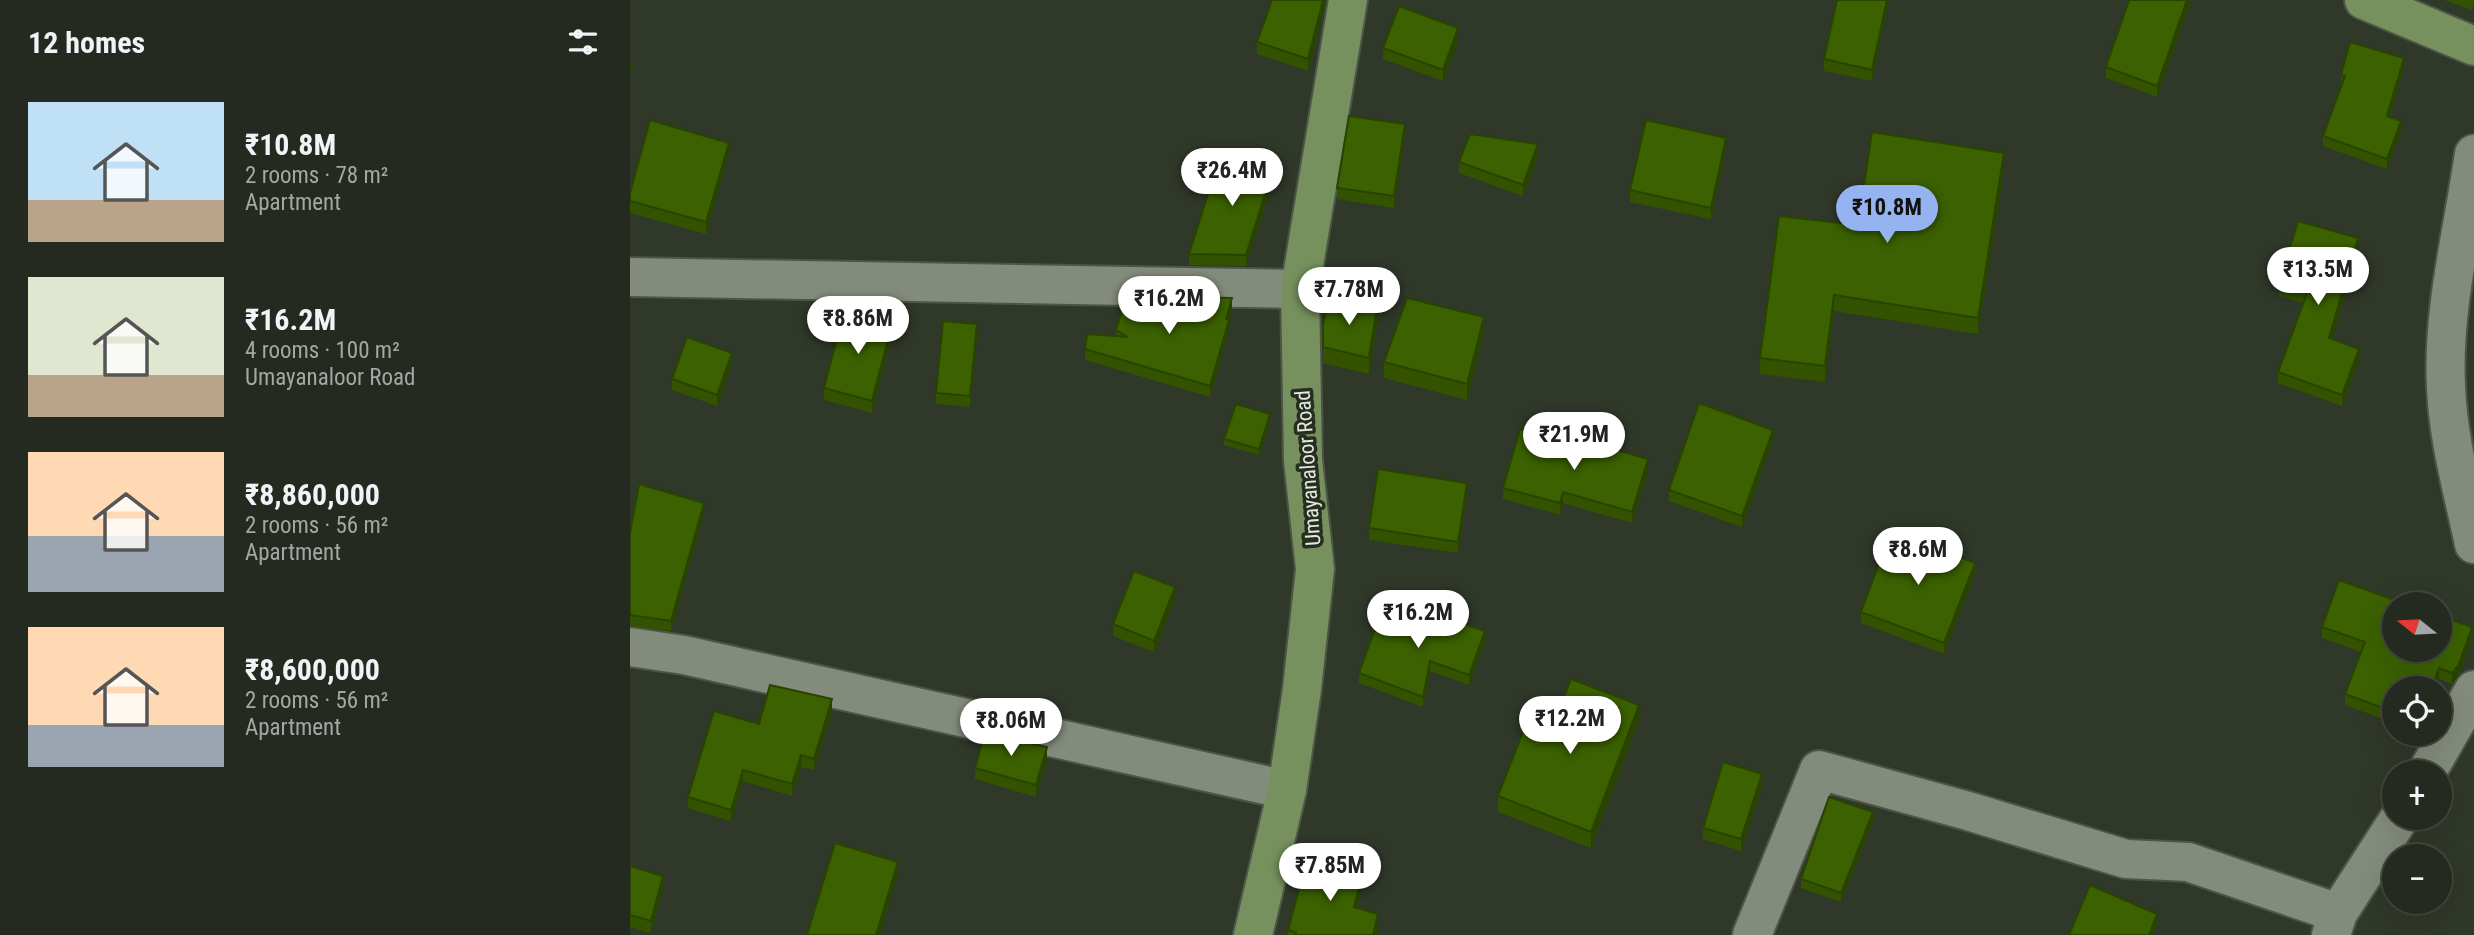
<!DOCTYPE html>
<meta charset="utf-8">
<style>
:root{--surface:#242a20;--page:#2c3229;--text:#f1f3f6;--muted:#a3a7a5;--line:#41463e;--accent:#95b2f1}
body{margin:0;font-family:"Roboto Condensed",sans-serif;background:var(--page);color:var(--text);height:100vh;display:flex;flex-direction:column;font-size:26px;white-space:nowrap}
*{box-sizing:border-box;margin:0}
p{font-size:23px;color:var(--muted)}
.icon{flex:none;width:38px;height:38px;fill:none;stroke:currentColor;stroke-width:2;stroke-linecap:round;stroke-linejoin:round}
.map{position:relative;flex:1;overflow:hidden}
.panel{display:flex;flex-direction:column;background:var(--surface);width:630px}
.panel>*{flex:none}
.needle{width:46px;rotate:288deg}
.controls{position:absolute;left:1752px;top:592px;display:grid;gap:14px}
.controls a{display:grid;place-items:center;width:70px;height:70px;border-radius:50%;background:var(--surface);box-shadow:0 7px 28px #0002,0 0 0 2px var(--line);font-size:35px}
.price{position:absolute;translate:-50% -60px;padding:0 16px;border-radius:24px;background:#fff;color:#222;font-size:23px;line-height:46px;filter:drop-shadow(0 2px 4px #0008)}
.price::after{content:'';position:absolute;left:50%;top:42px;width:21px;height:16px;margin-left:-10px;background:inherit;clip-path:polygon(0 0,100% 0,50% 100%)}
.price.current{background:var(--accent);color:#111}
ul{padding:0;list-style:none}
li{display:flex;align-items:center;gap:21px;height:175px;padding:0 28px}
li span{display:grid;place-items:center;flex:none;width:196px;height:140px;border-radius:0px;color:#555}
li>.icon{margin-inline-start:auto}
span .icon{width:84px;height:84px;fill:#fffc;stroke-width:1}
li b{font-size:30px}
h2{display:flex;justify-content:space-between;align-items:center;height:84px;padding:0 28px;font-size:30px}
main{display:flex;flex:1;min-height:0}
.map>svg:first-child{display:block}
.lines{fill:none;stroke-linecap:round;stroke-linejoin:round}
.minor-casing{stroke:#4d5448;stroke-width:42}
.major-casing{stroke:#4d5448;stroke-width:42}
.minor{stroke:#838c7c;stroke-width:38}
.major{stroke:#76905e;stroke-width:38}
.wall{fill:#335300}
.shaded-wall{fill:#294400}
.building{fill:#3b6100;stroke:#294400;stroke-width:2}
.labels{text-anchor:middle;stroke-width:7;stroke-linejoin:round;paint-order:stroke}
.street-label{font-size:21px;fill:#e4e9e0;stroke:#262e20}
</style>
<main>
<section class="panel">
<h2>12 homes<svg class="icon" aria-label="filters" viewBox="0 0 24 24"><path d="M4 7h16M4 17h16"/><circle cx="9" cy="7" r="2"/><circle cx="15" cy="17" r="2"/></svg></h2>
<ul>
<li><span style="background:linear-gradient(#bfe0f5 70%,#b9a48a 0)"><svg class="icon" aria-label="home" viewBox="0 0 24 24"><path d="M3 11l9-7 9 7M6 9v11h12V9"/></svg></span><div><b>₹10.8M</b><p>2 rooms · 78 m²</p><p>Apartment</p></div></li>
<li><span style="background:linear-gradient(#dfe7d0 70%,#b9a48a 0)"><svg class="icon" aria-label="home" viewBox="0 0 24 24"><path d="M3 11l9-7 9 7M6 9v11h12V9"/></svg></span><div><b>₹16.2M</b><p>4 rooms · 100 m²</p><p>Umayanaloor Road</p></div></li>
<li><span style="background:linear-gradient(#ffd9b3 60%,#9aa5b1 0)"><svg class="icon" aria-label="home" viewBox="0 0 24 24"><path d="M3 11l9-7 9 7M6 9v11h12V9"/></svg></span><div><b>₹8,860,000</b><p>2 rooms · 56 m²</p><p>Apartment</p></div></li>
<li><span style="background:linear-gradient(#ffd9b3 70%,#9aa5b1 0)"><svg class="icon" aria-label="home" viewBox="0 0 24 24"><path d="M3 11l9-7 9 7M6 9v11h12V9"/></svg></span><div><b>₹8,600,000</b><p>2 rooms · 56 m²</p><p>Apartment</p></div></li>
</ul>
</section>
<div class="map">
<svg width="1844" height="935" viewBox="0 0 1844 935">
<rect width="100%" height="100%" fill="#30382a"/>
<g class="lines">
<defs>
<g id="minor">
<path d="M 1844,154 C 1833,230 1812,310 1816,387 C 1818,440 1833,492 1844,544"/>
<path d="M 0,277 L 670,289"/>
<path d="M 0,647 L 54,655 L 657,790"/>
<path d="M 1797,772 L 1844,690"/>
<path d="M 1122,935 L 1189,770 L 1338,811 L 1496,859 L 1558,862 L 1708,913"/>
<path d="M 1701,935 L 1708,913 L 1770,817"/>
</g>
<g id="major">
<path d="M 1734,0 L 1844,46"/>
<path d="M 623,935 L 657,790 L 672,689 L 685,569 L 673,460 L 670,289 L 718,0"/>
</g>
</defs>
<use href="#minor" class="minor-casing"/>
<use href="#major" class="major-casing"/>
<use href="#minor" class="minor"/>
<use href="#major" class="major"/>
</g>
<g class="wall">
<path d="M 695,0 L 695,6 L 678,71 L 627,54 L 627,42 Z"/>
<path d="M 1259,0 L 1242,81 L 1194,71 L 1194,59 Z"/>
<path d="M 1559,0 L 1559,6 L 1527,97 L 1476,78 L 1476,67 Z"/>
<path d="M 1814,0 L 1844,0 L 1842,10 Z"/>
<path d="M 828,40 L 813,81 L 753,59 L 753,48 Z"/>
<path d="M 1774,67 L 1760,117 L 1771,130 L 1757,169 L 1693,146 L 1693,136 L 1711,84 L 1711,75 Z"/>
<path d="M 775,136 L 764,208 L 707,199 L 707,188 Z"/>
<path d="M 1096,149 L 1081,219 L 1000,202 L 1000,190 Z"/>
<path d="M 99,154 L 76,234 L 0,213 L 0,193 Z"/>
<path d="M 908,156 L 893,196 L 829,173 L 829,162 Z"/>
<path d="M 1374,169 L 1348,334 L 1204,311 L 1195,382 L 1130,374 L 1130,358 L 1228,225 Z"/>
<path d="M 643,181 L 616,266 L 559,265 L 559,254 Z"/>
<path d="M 1728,249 L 1702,339 L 1729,360 L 1712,406 L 1648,383 L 1648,372 L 1673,303 L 1649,296 L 1649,285 Z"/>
<path d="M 544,303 L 602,310 L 599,320 L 599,331 L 580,397 L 455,360 L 455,349 L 486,336 L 486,330 Z"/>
<path d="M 747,323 L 739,374 L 693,363 L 693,324 Z"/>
<path d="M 854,333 L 837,400 L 754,378 L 754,362 Z"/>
<path d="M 347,335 L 340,407 L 306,404 L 306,393 Z"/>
<path d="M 262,336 L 242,413 L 194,400 L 194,388 Z"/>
<path d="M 102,365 L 87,406 L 42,390 L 42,379 Z"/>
<path d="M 640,420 L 629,455 L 594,445 L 594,439 Z"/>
<path d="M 1143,441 L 1112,527 L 1039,501 L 1039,490 Z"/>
<path d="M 1018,471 L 1002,523 L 933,503 L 930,515 L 873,499 L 873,488 Z"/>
<path d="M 837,494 L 828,553 L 739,540 L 739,528 Z"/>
<path d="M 74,513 L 41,631 L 0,626 L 0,533 Z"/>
<path d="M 1345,574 L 1314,654 L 1231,623 L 1231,612 Z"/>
<path d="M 545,599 L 524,652 L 483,636 L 483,624 Z"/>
<path d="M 1692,627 L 1842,638 L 1829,675 L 1822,684 L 1809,679 L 1764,688 L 1764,723 L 1715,705 L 1715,694 L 1731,652 L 1692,638 Z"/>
<path d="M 814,630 L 855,641 L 839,685 L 800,671 L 793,707 L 729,683 L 729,673 Z"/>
<path d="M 202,711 L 184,770 L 171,767 L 162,796 L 113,781 L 101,821 L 58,808 L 58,797 L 129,724 Z"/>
<path d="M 1009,721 L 961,848 L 868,812 L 868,796 Z"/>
<path d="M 417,759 L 406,797 L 345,779 L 345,768 Z"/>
<path d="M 1132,786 L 1111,851 L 1073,839 L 1073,828 Z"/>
<path d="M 1243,821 L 1211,902 L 1171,888 L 1171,879 Z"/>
<path d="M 0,866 L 33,887 L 21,933 L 0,927 Z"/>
<path d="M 732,886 L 726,908 L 748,925 L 746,935 L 658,935 L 658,930 Z"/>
</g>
<g class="shaded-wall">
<path d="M 693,0 L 695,0 L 695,6 L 678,71 L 678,59 Z"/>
<path d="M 1257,0 L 1259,0 L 1242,81 L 1242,70 Z"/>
<path d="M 1557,0 L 1559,0 L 1559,6 L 1527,97 L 1527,86 Z"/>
<path d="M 828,28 L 828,40 L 813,81 L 813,70 Z"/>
<path d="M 2,55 L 2,67 L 0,74 L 0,62 Z"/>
<path d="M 1774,58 L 1774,67 L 1757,125 L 1757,116 Z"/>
<path d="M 1771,121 L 1771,130 L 1757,169 L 1757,159 Z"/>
<path d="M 775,124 L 775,136 L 764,208 L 764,196 Z"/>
<path d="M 1096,138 L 1096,149 L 1081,219 L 1081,208 Z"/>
<path d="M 99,143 L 99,154 L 76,234 L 76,222 Z"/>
<path d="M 908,144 L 908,156 L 893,196 L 893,185 Z"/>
<path d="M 1374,153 L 1374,169 L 1348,334 L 1348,318 Z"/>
<path d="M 643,169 L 643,181 L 616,266 L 616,255 Z"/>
<path d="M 1728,238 L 1728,249 L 1699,349 L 1699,338 Z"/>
<path d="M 1204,295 L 1204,311 L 1195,382 L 1195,366 Z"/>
<path d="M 602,298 L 602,310 L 596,330 L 596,319 Z"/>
<path d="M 747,307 L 747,323 L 739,374 L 739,358 Z"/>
<path d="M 854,317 L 854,333 L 837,400 L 837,384 Z"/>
<path d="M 599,320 L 599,331 L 580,397 L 580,386 Z"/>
<path d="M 262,324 L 262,336 L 242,413 L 242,401 Z"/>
<path d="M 347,324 L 347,335 L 340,407 L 340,396 Z"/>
<path d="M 1729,349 L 1729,360 L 1712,406 L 1712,395 Z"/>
<path d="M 102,353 L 102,365 L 87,406 L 87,395 Z"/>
<path d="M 640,414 L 640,420 L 629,455 L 629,449 Z"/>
<path d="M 1143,430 L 1143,441 L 1112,527 L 1112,516 Z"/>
<path d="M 1018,459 L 1018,471 L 1002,523 L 1002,512 Z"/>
<path d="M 837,483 L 837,494 L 828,553 L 828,542 Z"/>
<path d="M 933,492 L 933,503 L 930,515 L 930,503 Z"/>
<path d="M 74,503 L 74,513 L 41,631 L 41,621 Z"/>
<path d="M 1345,563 L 1345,574 L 1314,654 L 1314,643 Z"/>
<path d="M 545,587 L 545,599 L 524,652 L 524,641 Z"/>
<path d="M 1842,627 L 1842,638 L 1829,675 L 1822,684 L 1822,673 Z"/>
<path d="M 855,631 L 855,641 L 839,685 L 839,675 Z"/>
<path d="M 800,661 L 800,671 L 793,707 L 793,697 Z"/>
<path d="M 1809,668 L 1809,679 L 1806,688 L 1801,688 Z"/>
<path d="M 202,699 L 202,711 L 184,770 L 184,759 Z"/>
<path d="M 1009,705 L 1009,721 L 961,848 L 961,832 Z"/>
<path d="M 417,747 L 417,759 L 406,797 L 406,785 Z"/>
<path d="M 171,755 L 171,767 L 162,796 L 162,784 Z"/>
<path d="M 113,770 L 113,781 L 101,821 L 101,810 Z"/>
<path d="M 1132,774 L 1132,786 L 1111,851 L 1111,839 Z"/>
<path d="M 1243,812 L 1243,821 L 1211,902 L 1211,893 Z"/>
<path d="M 268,862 L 268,873 L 250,935 L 246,935 Z"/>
<path d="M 732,874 L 732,886 L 724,919 L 724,907 Z"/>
<path d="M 33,876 L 33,887 L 21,933 L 21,921 Z"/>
<path d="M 748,914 L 748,925 L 746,935 L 743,935 Z"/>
<path d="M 1527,914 L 1527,926 L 1523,935 L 1519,935 Z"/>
</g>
<g class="building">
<path d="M 642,0 L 693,0 L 678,59 L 627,42 Z"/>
<path d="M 1207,0 L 1257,0 L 1242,70 L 1194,59 Z"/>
<path d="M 1499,0 L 1557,0 L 1527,86 L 1476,67 Z"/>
<path d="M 769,6 L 828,28 L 813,70 L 753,48 Z"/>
<path d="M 1720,42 L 1774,58 L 1757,116 L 1771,121 L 1757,159 L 1693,136 L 1715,76 L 1711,75 Z"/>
<path d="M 719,116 L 775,124 L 764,196 L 707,188 Z"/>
<path d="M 20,120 L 99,143 L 76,222 L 0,201 L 0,193 Z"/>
<path d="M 1016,120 L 1096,138 L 1081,208 L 1000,190 Z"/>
<path d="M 1242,132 L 1374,153 L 1348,318 L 1204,295 L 1195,366 L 1130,358 L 1149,216 L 1228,225 Z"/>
<path d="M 840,134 L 908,144 L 893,185 L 829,162 Z"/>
<path d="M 591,153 L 643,169 L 616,255 L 559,254 Z"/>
<path d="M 1668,221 L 1728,238 L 1699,338 L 1729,349 L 1712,395 L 1648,372 L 1677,293 L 1649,285 Z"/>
<path d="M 701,295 L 747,307 L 739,358 L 693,347 L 693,324 Z"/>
<path d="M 496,296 L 522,297 L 544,303 L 546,297 L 602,298 L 596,319 L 599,320 L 580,386 L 455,349 L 457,334 L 498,337 L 486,330 Z"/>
<path d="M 777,298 L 854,317 L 837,384 L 754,362 Z"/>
<path d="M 214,312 L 262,324 L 242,401 L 194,388 Z"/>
<path d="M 313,321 L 347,324 L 340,396 L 306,393 Z"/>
<path d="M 57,337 L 102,353 L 87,395 L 42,379 Z"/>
<path d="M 1069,403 L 1143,430 L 1112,516 L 1039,490 Z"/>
<path d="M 606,404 L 640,414 L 629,449 L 594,439 Z"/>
<path d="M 890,429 L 974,453 L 976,447 L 1018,459 L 1002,512 L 933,492 L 930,503 L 873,488 Z"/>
<path d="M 748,469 L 837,483 L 828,542 L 739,528 Z"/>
<path d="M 9,484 L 74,503 L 41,621 L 0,615 L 0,533 Z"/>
<path d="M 1261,531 L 1345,563 L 1314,643 L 1231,612 Z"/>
<path d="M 504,571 L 545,587 L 524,641 L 483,624 Z"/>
<path d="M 1709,580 L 1776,604 L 1764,604 L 1764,649 L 1810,649 L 1810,616 L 1842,627 L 1829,664 L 1822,673 L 1809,668 L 1801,688 L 1764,688 L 1764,712 L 1715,694 L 1735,642 L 1692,627 Z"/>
<path d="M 753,607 L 814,630 L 818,619 L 855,631 L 839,675 L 800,661 L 793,697 L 729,673 Z"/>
<path d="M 941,679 L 1009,705 L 961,832 L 868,796 L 903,706 L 927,715 Z"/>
<path d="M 140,685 L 202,699 L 184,759 L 171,755 L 162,784 L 113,770 L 101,810 L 58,797 L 84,711 L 129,724 Z"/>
<path d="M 355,733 L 417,747 L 406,785 L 345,768 Z"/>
<path d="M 1093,762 L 1132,774 L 1111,839 L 1073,828 Z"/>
<path d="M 1199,797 L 1243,812 L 1211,893 L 1171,879 Z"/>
<path d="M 205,843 L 268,862 L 246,935 L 177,935 Z"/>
<path d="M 677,859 L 732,874 L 724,907 L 748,914 L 743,935 L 665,935 L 666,932 L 658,930 Z"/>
<path d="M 0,866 L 33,876 L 21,921 L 0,915 Z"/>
<path d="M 1460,885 L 1527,914 L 1519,935 L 1439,935 Z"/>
</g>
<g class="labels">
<g class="street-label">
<text transform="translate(678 468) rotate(-94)" y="7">Umayanaloor Road</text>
</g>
</g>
</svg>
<div class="controls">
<a><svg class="needle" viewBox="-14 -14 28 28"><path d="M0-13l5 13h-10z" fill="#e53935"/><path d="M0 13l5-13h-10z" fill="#a3a7a5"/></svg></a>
<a><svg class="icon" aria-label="locate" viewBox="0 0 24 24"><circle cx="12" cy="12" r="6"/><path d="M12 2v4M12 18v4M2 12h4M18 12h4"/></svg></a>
<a>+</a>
<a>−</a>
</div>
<b class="price" style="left:602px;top:208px">₹26.4M</b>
<b class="price current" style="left:1257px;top:245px">₹10.8M</b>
<b class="price" style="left:1688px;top:307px">₹13.5M</b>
<b class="price" style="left:719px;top:327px">₹7.78M</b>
<b class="price" style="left:539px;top:336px">₹16.2M</b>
<b class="price" style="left:228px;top:356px">₹8.86M</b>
<b class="price" style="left:944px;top:472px">₹21.9M</b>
<b class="price" style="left:1288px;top:587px">₹8.6M</b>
<b class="price" style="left:788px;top:650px">₹16.2M</b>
<b class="price" style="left:940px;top:756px">₹12.2M</b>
<b class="price" style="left:381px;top:758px">₹8.06M</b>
<b class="price" style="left:700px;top:903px">₹7.85M</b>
</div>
</main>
